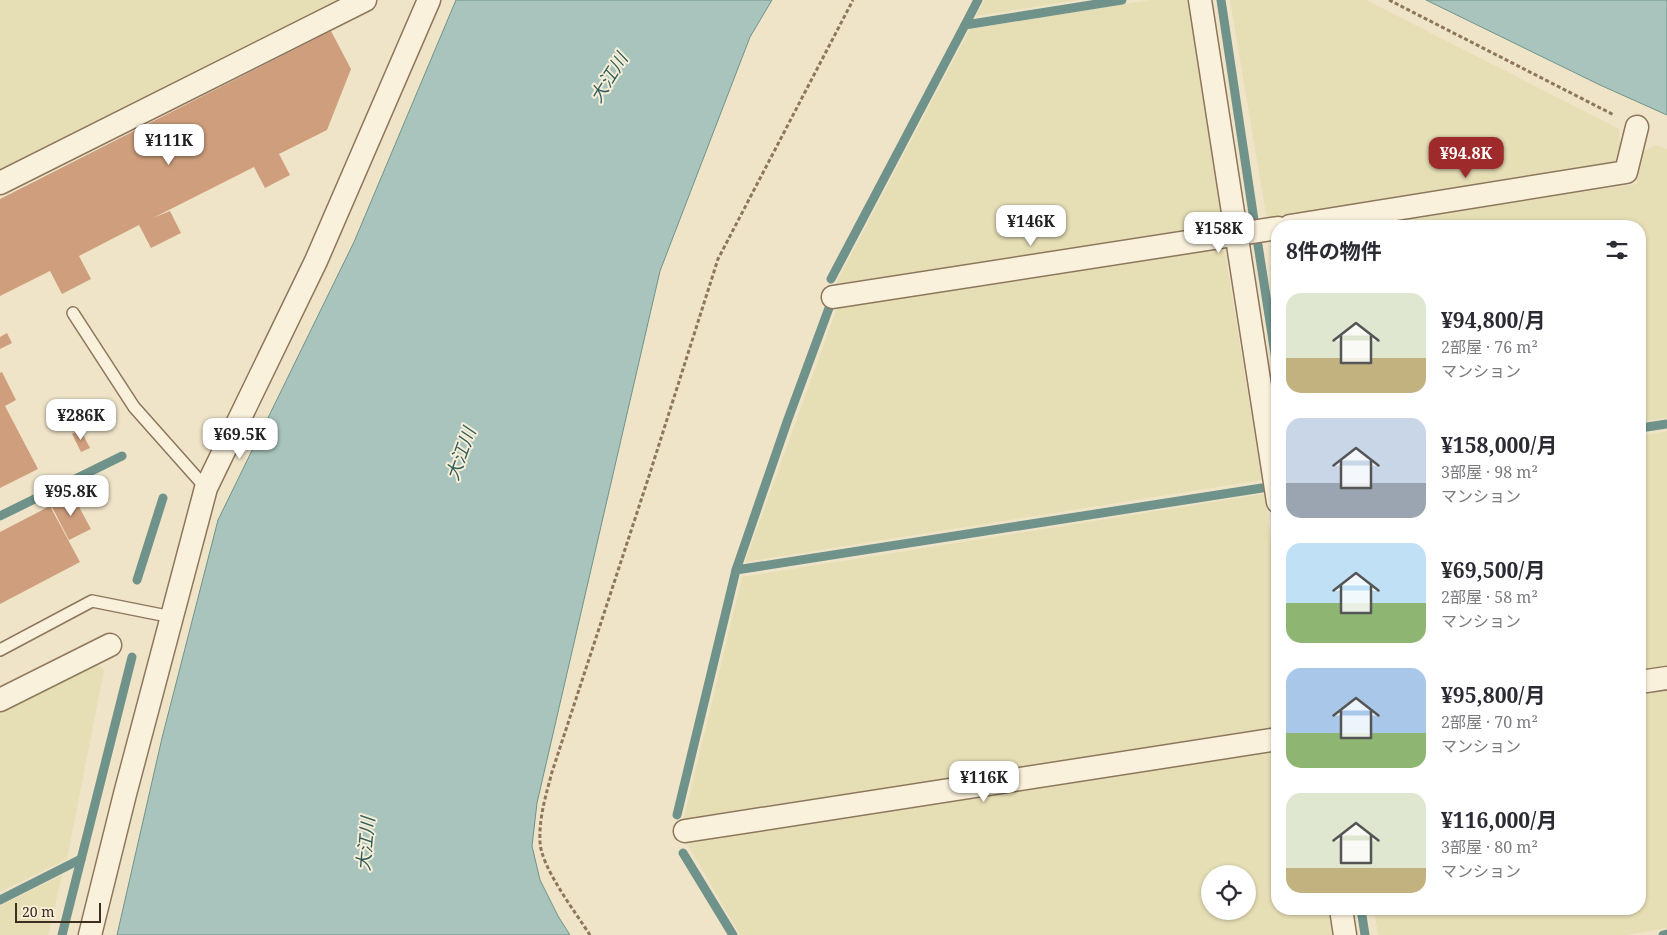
<!DOCTYPE html>
<html lang="ja">
<meta charset="utf-8">
<style>
:root{--surface:#fff;--page:#f2f2f3;--text:#2b2b33;--muted:#7c7c81;--accent:#9e2a2b}
body{margin:0;font-family:"Noto Serif","Noto Sans JP",serif;background:var(--page);color:var(--text);height:100vh;display:flex;flex-direction:column;font-size:19px;white-space:nowrap}
*{box-sizing:border-box;margin:0}
p{font-size:16px;color:var(--muted)}
.icon{flex:none;width:28px;height:28px;fill:none;stroke:currentColor;stroke-width:2;stroke-linecap:round;stroke-linejoin:round}
.map{position:relative;flex:1;overflow:hidden}
.drawer{position:absolute;left:1271px;top:220px;width:375px;height:695px;display:flex;flex-direction:column;background:var(--surface);border-radius:20px;box-shadow:0 1px 4px #0004}
.drawer>*{flex:none}
.buttons{position:absolute;left:1201px;top:865px;display:grid;gap:10px}
.buttons a{display:grid;place-items:center;width:55px;height:55px;border-radius:50%;background:var(--surface);box-shadow:0 1px 4px #0004;font-size:25px}
.scale{position:absolute;left:15px;bottom:12px;width:86px;box-sizing:border-box;padding-left:5px;border:2px solid #3d2e20;border-top:0;font-size:14px;line-height:18px;white-space:nowrap;color:#3d2e20;-webkit-text-stroke:4px #f7eed8;paint-order:stroke}
.price{position:absolute;translate:-50% -42px;padding:0 11px;border-radius:10px;background:#fff;color:#222;font-size:16px;line-height:32px;filter:drop-shadow(0 1px 2px #0008)}
.price::after{content:'';position:absolute;left:50%;top:30px;width:15px;height:11px;margin-left:-8px;background:inherit;clip-path:polygon(0 0,100% 0,50% 100%)}
.price.on{background:var(--accent);color:#fff}
ul{padding:0;list-style:none}
li{display:flex;align-items:center;gap:15px;height:125px;padding:0 15px}
li span{display:grid;place-items:center;flex:none;width:140px;height:100px;border-radius:15px;color:#555}
li>.icon{margin-inline-start:auto}
span .icon{width:60px;height:60px;fill:#fffc;stroke-width:1}
li b{font-size:21px}
h2{display:flex;justify-content:space-between;align-items:center;height:60px;padding:0 15px;font-size:21px}
.map>svg:first-child{display:block}
.farmland{fill:#e6deb5;fill-rule:evenodd}
.water{fill:#a9c4bc;stroke:#6f938a}
.lines{fill:none;stroke-linecap:round;stroke-linejoin:round}
.stream{stroke:#6f938a;stroke-width:9}
.building{fill:#cf9f7d}
.lane-casing{stroke:#8d765c;stroke-width:14}
.street-casing{stroke:#8d765c;stroke-width:25}
.path{stroke:#8d765c;stroke-width:3;stroke-dasharray:4 2.5;stroke-linecap:butt}
.lane{stroke:#faf1dc;stroke-width:11}
.street{stroke:#faf1dc;stroke-width:22}
.labels{text-anchor:middle;stroke-width:4;stroke-linejoin:round;paint-order:stroke}
.water-label{font-size:18px;font-style:italic;fill:#2f5d5a;stroke:#f7eed8}
</style>
<div class="map">
<svg width="1667" height="935" viewBox="0 0 1667 935">
<rect width="100%" height="100%" fill="#f0e4c8"/>
<g class="farmland">
<path d="M 0,0 L 340,0 L 0,171 Z"/>
<path d="M 985,0 L 1080,0 L 976,16 Z"/>
<path d="M 1150,0 L 1188,0 L 1221,218 L 1220,224 L 1215,230 L 833,289 L 970,29 Z"/>
<path d="M 1230,0 L 1366,0 L 1619,129 L 1621,156 L 1619,167 L 1267,220 Z"/>
<path d="M 1656,145 L 1667,149 L 1667,418 L 1640,422 L 1640,226 L 1350,226 L 1637,184 L 1635,156 Z"/>
<path d="M 1213,247 L 1220,249 L 1225,253 L 1262,480 L 745,562 L 838,305 Z"/>
<path d="M 1667,431 L 1667,668 L 1640,672 L 1640,436 Z"/>
<path d="M 1264,494 L 1277,582 L 1277,730 L 683,822 L 742,577 Z"/>
<path d="M 93,661 L 104,670 L 67,859 L 0,892 L 0,708 Z"/>
<path d="M 1667,687 L 1667,928 L 1625,935 L 1378,935 L 1374,909 L 1640,909 L 1640,691 Z"/>
<path d="M 1277,747 L 1278,909 L 1328,909 L 1332,935 L 740,935 L 685,840 ZM 1210,874 L 1248,874 L 1248,911 L 1210,911 Z"/>
<path d="M 62,875 L 48,935 L 0,935 L 0,906 Z"/>
</g>
<g class="water">
<path d="M 456,0 L 772,0 L 750,37 L 660,271 L 537,803 L 532,846 L 540,880 L 558,916 L 570,935 L 117,935 L 162,738 L 218,520 L 354,242 Z"/>
<path d="M 1426,0 L 1667,0 L 1667,115 L 1600,85 Z"/>
</g>
<g class="lines">
<g class="stream">
<path d="M 1221,0 L 1254,220"/>
<path d="M 965,25 L 978,0"/>
<path d="M 1258,245 L 1278,373"/>
<path d="M 831,279 L 965,25 L 1122,0"/>
<path d="M 1640,428 L 1667,424"/>
<path d="M 0,516 L 122,456"/>
<path d="M 736,570 L 788,419 L 829,308"/>
<path d="M 137,580 L 163,498"/>
<path d="M 677,815 L 736,570 L 1262,488"/>
<path d="M 683,853 L 733,935"/>
<path d="M 0,900 L 81,859"/>
<path d="M 1361,909 L 1365,935"/>
<path d="M 62,935 L 132,657"/>
<path d="M 1663,935 L 1667,934"/>
</g>
</g>
<g class="building">
<path d="M 331,31 L 351,69 L 327,130 L 279,154 L 290,175 L 265,188 L 254,167 L 153,218 L 170,211 L 181,233 L 151,248 L 139,225 L 79,256 L 91,279 L 62,294 L 50,271 L 0,296 L 0,199 Z"/>
<path d="M 7,333 L 12,343 L 0,349 L 0,337 Z"/>
<path d="M 2,372 L 16,400 L 5,406 L 38,469 L 0,488 L 0,373 Z"/>
<path d="M 80,429 L 90,448 L 81,452 L 72,434 Z"/>
<path d="M 72,494 L 91,529 L 69,540 L 51,505 Z"/>
<path d="M 50,506 L 80,562 L 0,604 L 0,532 Z"/>
</g>
<g class="lines">
<defs>
<g id="lane">
<path d="M 73,313 L 134,407 L 206,488"/>
<path d="M 0,650 L 92,601 L 172,617"/>
</g>
<g id="street">
<path d="M 1200,0 L 1278,502"/>
<path d="M 0,183 L 365,0"/>
<path d="M 1290,226 L 1626,172 L 1637,127"/>
<path d="M 833,297 L 1278,228"/>
<path d="M 1640,682 L 1667,678"/>
<path d="M 0,700 L 110,645"/>
<path d="M 685,831 L 1278,739"/>
<path d="M 1341,909 L 1345,935"/>
<path d="M 90,935 L 125,794 L 206,488 L 316,261 L 429,0"/>
</g>
</defs>
<use href="#lane" class="lane-casing"/>
<use href="#street" class="street-casing"/>
<g class="path">
<path d="M 1389,0 L 1614,115"/>
<path d="M 590,935 C 576,913 540,866 540,841 C 539,817 546,795 552,772 L 649,476 L 718,259 L 853,0"/>
</g>
<use href="#lane" class="lane"/>
<use href="#street" class="street"/>
</g>
<g class="labels">
<g class="water-label">
<text transform="translate(609 78) rotate(-58)" y="6">大江川</text>
<text transform="translate(461 454) rotate(-70)" y="6">大江川</text>
<text transform="translate(366 844) rotate(-85)" y="6">大江川</text>
</g>
</g>
</svg>
<div class="buttons">
<a><svg class="icon" aria-label="locate" viewBox="0 0 24 24"><circle cx="12" cy="12" r="6"/><path d="M12 2v4M12 18v4M2 12h4M18 12h4"/></svg></a>
</div>
<div class="scale">20 m</div>
<b class="price" style="left:169px;top:166px">¥111K</b>
<b class="price on" style="left:1466px;top:179px">¥94.8K</b>
<b class="price" style="left:1031px;top:247px">¥146K</b>
<b class="price" style="left:1219px;top:254px">¥158K</b>
<b class="price" style="left:81px;top:441px">¥286K</b>
<b class="price" style="left:240px;top:460px">¥69.5K</b>
<b class="price" style="left:71px;top:517px">¥95.8K</b>
<b class="price" style="left:984px;top:803px">¥116K</b>
<section class="drawer">
<h2>8件の物件<svg class="icon" aria-label="filters" viewBox="0 0 24 24"><path d="M4 7h16M4 17h16"/><circle cx="9" cy="7" r="2"/><circle cx="15" cy="17" r="2"/></svg></h2>
<ul>
<li><span style="background:linear-gradient(#dfe7d0 65%,#c2b280 0)"><svg class="icon" aria-label="home" viewBox="0 0 24 24"><path d="M3 11l9-7 9 7M6 9v11h12V9"/></svg></span><div><b>¥94,800/月</b><p>2部屋 · 76 m²</p><p>マンション</p></div></li>
<li><span style="background:linear-gradient(#c9d6e8 65%,#9aa5b1 0)"><svg class="icon" aria-label="home" viewBox="0 0 24 24"><path d="M3 11l9-7 9 7M6 9v11h12V9"/></svg></span><div><b>¥158,000/月</b><p>3部屋 · 98 m²</p><p>マンション</p></div></li>
<li><span style="background:linear-gradient(#bfe0f5 60%,#8fb573 0)"><svg class="icon" aria-label="home" viewBox="0 0 24 24"><path d="M3 11l9-7 9 7M6 9v11h12V9"/></svg></span><div><b>¥69,500/月</b><p>2部屋 · 58 m²</p><p>マンション</p></div></li>
<li><span style="background:linear-gradient(#a9c7e8 65%,#8fb573 0)"><svg class="icon" aria-label="home" viewBox="0 0 24 24"><path d="M3 11l9-7 9 7M6 9v11h12V9"/></svg></span><div><b>¥95,800/月</b><p>2部屋 · 70 m²</p><p>マンション</p></div></li>
<li><span style="background:linear-gradient(#dfe7d0 75%,#c2b280 0)"><svg class="icon" aria-label="home" viewBox="0 0 24 24"><path d="M3 11l9-7 9 7M6 9v11h12V9"/></svg></span><div><b>¥116,000/月</b><p>3部屋 · 80 m²</p><p>マンション</p></div></li>
</ul>
</section>
</div>
